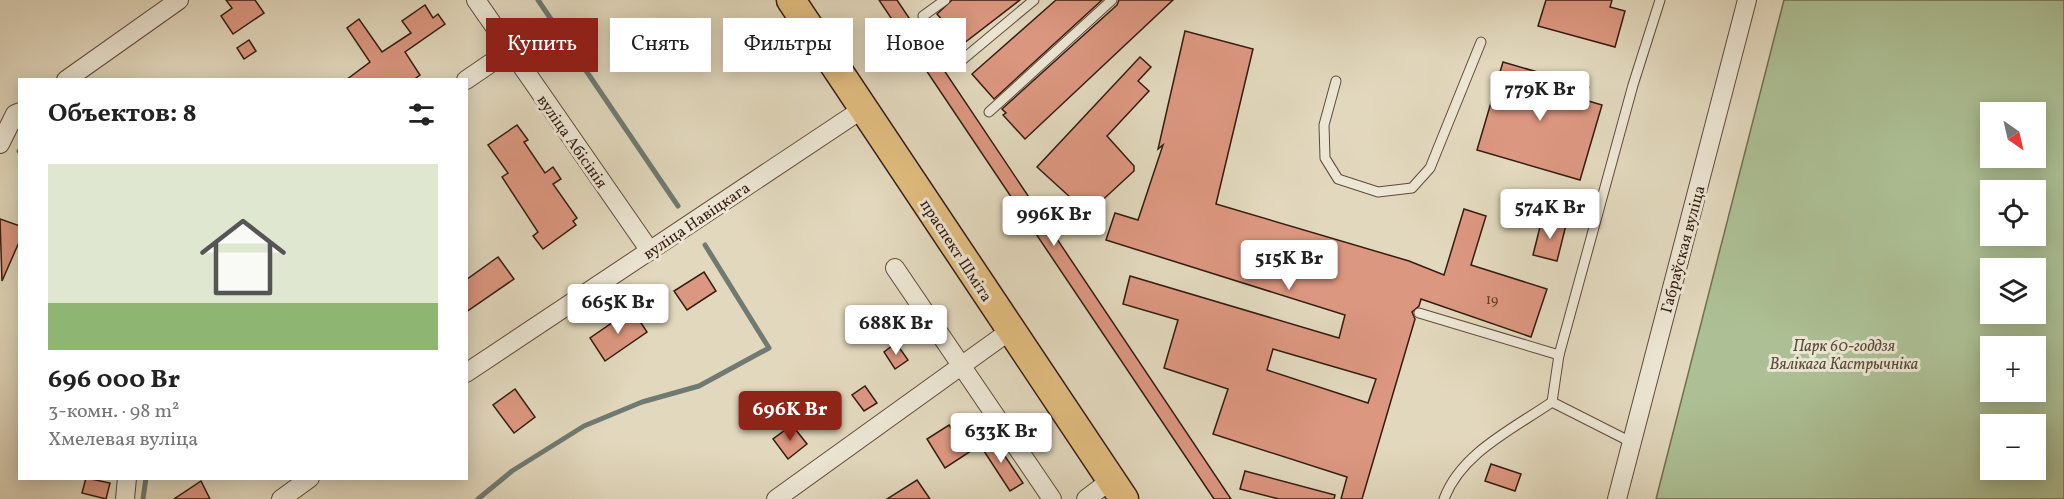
<!DOCTYPE html>
<html lang="ru">
<meta charset="utf-8">
<style>
:root{--surface:#fff;--page:#f2f2f2;--text:#222;--muted:#767676;--accent:#8f2418}
body{margin:0;font-family:Vollkorn,serif;background:var(--page);color:var(--text);height:100vh;display:flex;flex-direction:column;font-size:22px;white-space:nowrap}
*{box-sizing:border-box;margin:0}
p{font-size:20px;color:var(--muted)}
.icon{flex:none;width:33px;height:33px;fill:none;stroke:currentColor;stroke-width:2;stroke-linecap:round;stroke-linejoin:round}
.map{position:relative;flex:1;overflow:hidden}
.side{position:absolute;left:18px;top:78px;width:450px;height:402px;display:flex;flex-direction:column;background:var(--surface);border-radius:0px;box-shadow:0 3px 15px #0003}
.side>*{flex:none}
.guide{position:absolute;left:486px;top:18px;width:570px;height:54px;display:flex;gap:12px}
.needle{width:39px;rotate:146deg}
.buttons{position:absolute;left:1980px;top:102px;display:grid;gap:12px}
.buttons a{display:grid;place-items:center;width:66px;height:66px;border-radius:0px;background:var(--surface);box-shadow:0 3px 15px #0003;font-size:30px}
.price{position:absolute;translate:-50% -51px;padding:0 14px;border-radius:6px;background:#fff;color:#222;font-size:20px;line-height:39px;filter:drop-shadow(0 2px 3px #0008)}
.price::after{content:'';position:absolute;left:50%;top:36px;width:18px;height:14px;margin-left:-9px;background:inherit;clip-path:polygon(0 0,100% 0,50% 100%)}
.price.selected{background:var(--accent);color:#fff}
ul{padding:0;list-style:none}
li{display:grid;align-content:center;gap:12px;height:318px;padding:0 30px}
li span{display:grid;place-items:center;height:186px;border-radius:0px;color:#555}
li>.icon{margin-inline-start:auto}
span .icon{width:108px;height:108px;fill:#fffc;stroke-width:1}
li b{font-size:26px}
h2{display:flex;justify-content:space-between;align-items:center;height:72px;padding:0 30px;font-size:26px}
.tag{padding:0 21px;border-radius:0px;background:var(--surface);box-shadow:0 3px 15px #0003;font-size:21px;line-height:54px}
.tag.selected{background:var(--accent);color:#fff}
.map>svg:first-child{display:block}
.green{fill:#adc095;stroke:#716e52;stroke-width:1.5;fill-rule:evenodd}
.lines{fill:none;stroke-linecap:round;stroke-linejoin:round}
.stream{stroke:#6f7a72;stroke-width:5}
.building{fill:#dc9780;stroke:#351c10;stroke-width:1.5;fill-rule:evenodd}
.lane-casing{stroke:#604b3b;stroke-width:11}
.street-casing{stroke:#604b3b;stroke-width:20}
.primary-casing{stroke:#351c10;stroke-width:31}
.lane{stroke:#ece6d4;stroke-width:9}
.street{stroke:#ece6d4;stroke-width:18}
.primary{stroke:#e1bc7e;stroke-width:28}
.labels{text-anchor:middle;stroke-width:6;stroke-linejoin:round;paint-order:stroke}
.number-label{font-size:14px;fill:#5f3b2c}
.street-label{font-size:16px;fill:#351c10;stroke:#ece6d4}
.park-label{font-size:16px;font-style:italic;fill:#594d38;stroke:#ece6d4}
</style>
<div class="map">
<svg width="2064" height="499" viewBox="0 0 2064 499">
<rect width="100%" height="100%" fill="#e2d8bd"/>
<filter id="stains"><feTurbulence type="fractalNoise" baseFrequency=".00333" numOctaves="4"/><feColorMatrix values="0 0 0 0 .2 0 0 0 0 .09 0 0 0 0 .02 0 0 0 .5 -.17"/></filter>
<radialGradient id="worn" r=".72"><stop offset=".6" stop-color="#630" stop-opacity="0"/><stop offset="1" stop-color="#630" stop-opacity=".3"/></radialGradient>
<path class="green" d="M 1784,0 L 2064,0 L 2064,499 L 1656,499 ZM 1990,112 L 2036,112 L 2036,158 L 1990,158 ZM 1990,190 L 2036,190 L 2036,236 L 1990,236 ZM 1990,268 L 2036,268 L 2036,314 L 1990,314 ZM 1990,346 L 2036,346 L 2036,392 L 1990,392 ZM 1990,424 L 2036,424 L 2036,470 L 1990,470 Z"/>
<g class="lines">
<g class="stream">
<path d="M 538,0 L 678,206"/>
<path d="M 19,151 L 20,151"/>
<path d="M 143,499 L 146,478"/>
<path d="M 478,499 L 512,471 L 584,426 L 642,402 L 699,386 L 769,348 L 705,245"/>
</g>
</g>
<g class="building">
<path d="M 226,0 L 255,0 L 264,13 L 233,34 L 221,16 L 232,8 Z"/>
<path d="M 879,0 L 897,0 L 1231,499 L 1214,499 Z"/>
<path d="M 952,0 L 1020,0 L 959,47 L 940,22 L 943,21 L 937,14 Z"/>
<path d="M 1056,0 L 1102,0 L 994,99 L 972,74 Z"/>
<path d="M 1119,0 L 1173,0 L 1025,139 L 1003,115 L 1006,113 L 1002,109 L 1117,5 Z"/>
<path d="M 1546,0 L 1612,0 L 1610,7 L 1625,11 L 1615,47 L 1538,26 Z"/>
<path d="M 425,5 L 433,18 L 438,14 L 445,24 L 405,52 L 420,75 L 413,80 L 346,80 L 370,62 L 347,28 L 359,19 L 382,52 L 411,33 L 402,21 Z"/>
<path d="M 1185,31 L 1253,49 L 1216,204 L 1409,261 L 1444,275 L 1464,209 L 1486,216 L 1471,265 L 1547,289 L 1531,337 L 1421,299 L 1419,306 L 1412,312 L 1415,319 L 1362,499 L 1341,499 L 1347,477 L 1213,434 L 1228,389 L 1164,368 L 1178,320 L 1123,304 L 1130,276 L 1339,338 L 1345,315 L 1106,240 L 1115,213 L 1138,220 L 1163,145 L 1158,149 ZM 1273,349 L 1376,379 L 1368,403 L 1267,370 Z"/>
<path d="M 249,40 L 256,51 L 244,59 L 237,48 Z"/>
<path d="M 1140,57 L 1151,67 L 1138,81 L 1149,91 L 1107,136 L 1134,166 L 1134,171 L 1083,218 L 1068,201 L 1071,198 L 1037,167 Z"/>
<path d="M 1503,62 L 1589,87 L 1585,100 L 1602,105 L 1580,180 L 1477,150 Z"/>
<path d="M 517,125 L 528,140 L 524,142 L 545,173 L 553,167 L 561,179 L 553,184 L 577,218 L 573,221 L 576,225 L 543,249 L 533,236 L 538,232 L 502,177 L 508,173 L 488,145 Z"/>
<path d="M 0,219 L 20,226 L 20,240 L 2,281 Z"/>
<path d="M 1542,219 L 1566,225 L 1557,261 L 1533,255 Z"/>
<path d="M 498,257 L 514,279 L 466,312 L 466,280 Z"/>
<path d="M 704,272 L 716,291 L 687,310 L 674,291 Z"/>
<path d="M 632,309 L 647,332 L 605,361 L 590,338 Z"/>
<path d="M 896,343 L 908,360 L 895,369 L 884,352 Z"/>
<path d="M 865,386 L 877,403 L 864,411 L 852,395 Z"/>
<path d="M 515,389 L 535,417 L 514,433 L 493,405 Z"/>
<path d="M 792,425 L 807,444 L 788,459 L 773,439 Z"/>
<path d="M 949,425 L 953,431 L 963,425 L 977,447 L 945,468 L 927,439 Z"/>
<path d="M 992,437 L 1023,483 L 1010,491 L 980,445 Z"/>
<path d="M 1491,464 L 1521,474 L 1515,491 L 1485,481 Z"/>
<path d="M 1245,471 L 1335,495 L 1334,499 L 1279,499 L 1240,489 Z"/>
<path d="M 86,478 L 110,483 L 106,499 L 82,493 Z"/>
<path d="M 917,480 L 930,499 L 887,499 Z"/>
<path d="M 201,481 L 210,499 L 174,499 Z"/>
</g>
<g class="lines">
<defs>
<g id="lane">
<path d="M 923,16 L 945,0"/>
<path d="M 956,65 L 1034,0"/>
<path d="M 1336,81 L 1324,125 L 1325,158 L 1338,179 L 1378,192 L 1412,188 L 1430,168 L 1481,42"/>
<path d="M 989,112 L 1112,0"/>
<path d="M 1419,313 L 1559,355"/>
<path d="M 1631,442 L 1552,402 L 1559,355 L 1633,85 L 1660,0"/>
<path d="M 1444,499 C 1461,453 1513,429 1552,402"/>
</g>
<g id="street">
<path d="M 476,0 L 650,251"/>
<path d="M 66,80 L 179,0"/>
<path d="M 466,80 L 510,50"/>
<path d="M 0,144 L 15,114 L 20,112"/>
<path d="M 895,268 L 1052,499"/>
<path d="M 466,373 L 864,108"/>
<path d="M 125,499 L 127,478"/>
<path d="M 281,499 L 310,478"/>
<path d="M 776,499 L 1011,330"/>
<path d="M 1086,499 L 1111,480"/>
<path d="M 1617,499 L 1747,0"/>
</g>
<path id="primary" d="M 791,0 L 1124,499"/>
</defs>
<use href="#lane" class="lane-casing"/>
<use href="#street" class="street-casing"/>
<use href="#primary" class="primary-casing"/>
<use href="#lane" class="lane"/>
<use href="#street" class="street"/>
<use href="#primary" class="primary"/>
</g>
<g class="labels">
<g class="number-label">
<text x="1492" y="304">19</text>
</g>
<g class="street-label">
<text transform="translate(573 141) rotate(55)" y="6">вуліца Абісінія</text>
<text transform="translate(696 220) rotate(-34)" y="6">вуліца Навіцкага</text>
<text transform="translate(1682 249) rotate(-75)" y="6">Габраўская вуліца</text>
<text transform="translate(957 250) rotate(57)" y="6">праспект Шміта</text>
</g>
<g class="park-label">
<text x="1844" y="351">Парк 60-годдзя<tspan x="1844" dy="18">Вялікага Кастрычніка</tspan></text>
</g>
</g>
<rect width="100%" height="100%" filter="url(#stains)"/>
<rect width="100%" height="100%" fill="url(#worn)"/>
</svg>
<div class="buttons">
<a><svg class="needle" viewBox="-14 -14 28 28"><path d="M0-13l5 13h-10z" fill="#e53935"/><path d="M0 13l5-13h-10z" fill="#767676"/></svg></a>
<a><svg class="icon" aria-label="locate" viewBox="0 0 24 24"><circle cx="12" cy="12" r="6"/><path d="M12 2v4M12 18v4M2 12h4M18 12h4"/></svg></a>
<a><svg class="icon" aria-label="layers" viewBox="0 0 24 24"><path d="M12 4l9 5-9 5-9-5zM3 14l9 5 9-5"/></svg></a>
<a>+</a>
<a>−</a>
</div>
<b class="price" style="left:1540px;top:122px">779K Br</b>
<b class="price" style="left:1550px;top:240px">574K Br</b>
<b class="price" style="left:1054px;top:247px">996K Br</b>
<b class="price" style="left:1289px;top:291px">515K Br</b>
<b class="price" style="left:618px;top:335px">665K Br</b>
<b class="price" style="left:896px;top:356px">688K Br</b>
<b class="price selected" style="left:790px;top:442px">696K Br</b>
<b class="price" style="left:1001px;top:464px">633K Br</b>
<div class="guide">
<a class="tag selected">Купить</a>
<a class="tag">Снять</a>
<a class="tag">Фильтры</a>
<a class="tag">Новое</a>
</div>
<section class="side">
<h2>Объектов: 8<svg class="icon" aria-label="filters" viewBox="0 0 24 24"><path d="M4 7h16M4 17h16"/><circle cx="9" cy="7" r="2"/><circle cx="15" cy="17" r="2"/></svg></h2>
<ul>
<li><span style="background:linear-gradient(#dfe7d0 75%,#8fb573 0)"><svg class="icon" aria-label="home" viewBox="0 0 24 24"><path d="M3 11l9-7 9 7M6 9v11h12V9"/></svg></span><div><b>696 000 Br</b><p>3-комн. · 98 m²</p><p>Хмелевая вуліца</p></div></li>
</ul>
</section>
</div>
